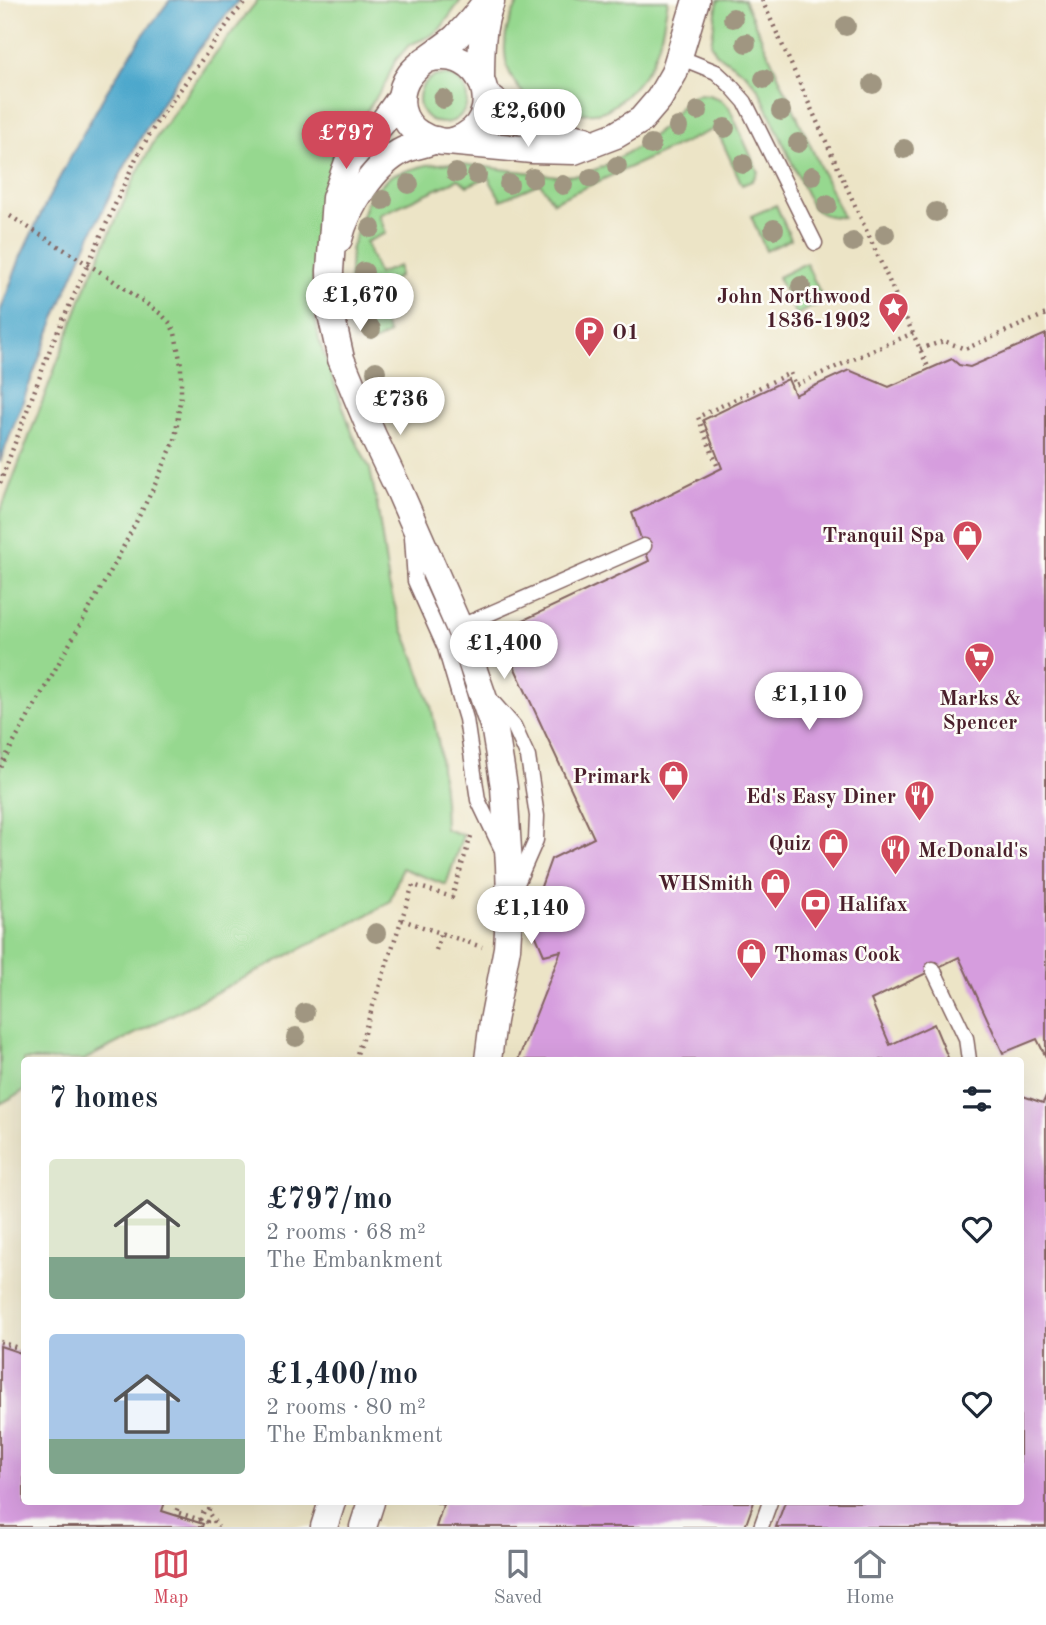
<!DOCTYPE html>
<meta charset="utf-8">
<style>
:root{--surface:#fff;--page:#f2f2f3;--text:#1f2937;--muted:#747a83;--line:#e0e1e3;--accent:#d1495b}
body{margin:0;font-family:"Old Standard TT",serif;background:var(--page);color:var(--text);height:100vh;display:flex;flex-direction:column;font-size:26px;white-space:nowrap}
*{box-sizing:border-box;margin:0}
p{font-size:23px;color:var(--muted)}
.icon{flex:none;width:38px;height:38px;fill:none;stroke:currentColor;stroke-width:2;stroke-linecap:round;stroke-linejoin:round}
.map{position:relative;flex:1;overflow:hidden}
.details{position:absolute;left:21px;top:1057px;width:1003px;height:448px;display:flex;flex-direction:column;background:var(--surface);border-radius:7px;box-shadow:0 7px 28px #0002}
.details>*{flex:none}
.price{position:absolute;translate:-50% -60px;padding:0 16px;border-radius:24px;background:#fff;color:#222;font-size:23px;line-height:46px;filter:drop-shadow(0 2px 4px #0008)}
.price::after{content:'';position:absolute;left:50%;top:42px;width:21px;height:16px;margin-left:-10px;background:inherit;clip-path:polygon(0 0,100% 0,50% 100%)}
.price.current{background:var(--accent);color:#fff}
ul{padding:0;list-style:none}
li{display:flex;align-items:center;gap:21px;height:175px;padding:0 28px}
li span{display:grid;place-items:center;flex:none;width:196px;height:140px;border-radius:7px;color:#555}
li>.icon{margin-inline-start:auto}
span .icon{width:84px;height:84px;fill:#fffc;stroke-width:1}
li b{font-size:30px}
h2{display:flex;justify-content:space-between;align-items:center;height:84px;padding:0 28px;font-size:30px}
.tab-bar{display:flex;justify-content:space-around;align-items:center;height:98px;border-top:2px solid var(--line);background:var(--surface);font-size:19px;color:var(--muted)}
.tab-bar a{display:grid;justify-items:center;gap:4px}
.tab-bar .current{color:var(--accent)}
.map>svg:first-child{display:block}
.green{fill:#96d88f;stroke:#707c5d;stroke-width:2}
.water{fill:#4ea8cc;stroke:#4c647c;stroke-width:2}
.building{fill:#d69dde}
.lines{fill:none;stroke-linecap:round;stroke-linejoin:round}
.service-casing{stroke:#836461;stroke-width:17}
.minor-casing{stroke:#836461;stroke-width:29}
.path{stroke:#836461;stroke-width:4.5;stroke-dasharray:2 5;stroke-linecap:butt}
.service{stroke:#fff;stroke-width:14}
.minor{stroke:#fff;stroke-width:26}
.path-bridge{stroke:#836461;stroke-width:4.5;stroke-dasharray:2 5;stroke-linecap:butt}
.tree{fill:#a09681}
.labels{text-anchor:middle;stroke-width:5;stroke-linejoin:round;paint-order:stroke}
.poi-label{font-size:21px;font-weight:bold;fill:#4a1f2b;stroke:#fdfcf7;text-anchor:end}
</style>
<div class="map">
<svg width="1046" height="1527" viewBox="0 0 1046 1527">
<rect width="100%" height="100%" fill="#fdfcf7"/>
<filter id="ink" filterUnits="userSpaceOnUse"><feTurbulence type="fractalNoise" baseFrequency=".0143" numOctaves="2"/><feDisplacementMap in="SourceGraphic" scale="14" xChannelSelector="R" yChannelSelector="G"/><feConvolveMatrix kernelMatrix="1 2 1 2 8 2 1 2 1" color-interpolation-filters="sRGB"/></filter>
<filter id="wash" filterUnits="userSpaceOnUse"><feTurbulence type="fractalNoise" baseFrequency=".00686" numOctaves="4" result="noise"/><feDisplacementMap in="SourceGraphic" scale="28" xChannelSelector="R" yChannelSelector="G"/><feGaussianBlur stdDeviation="1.57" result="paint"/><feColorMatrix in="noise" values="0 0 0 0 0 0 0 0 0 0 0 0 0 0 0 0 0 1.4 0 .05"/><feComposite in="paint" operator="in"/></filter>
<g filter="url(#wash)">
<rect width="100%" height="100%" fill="#ece4c6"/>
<g class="green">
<path d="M 258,0 L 461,0 L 440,29 L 430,36 L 409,45 L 395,61 L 385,84 L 350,136 L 334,164 L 323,196 L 316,241 L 312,295 L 319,340 L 353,435 L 370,469 L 377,504 L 389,585 L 399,620 L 414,656 L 431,706 L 439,746 L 444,801 L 445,829 L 463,835 L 446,885 L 402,868 L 390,901 L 375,911 L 84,1060 L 24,1060 L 24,1091 L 0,1104 L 0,513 L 86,287 L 135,177 L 156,138 L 187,94 L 215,54 Z"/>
<path d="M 520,0 L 668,0 C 663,27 660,53 643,76 C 635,87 617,106 604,111 C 594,115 583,113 572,113 C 526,112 497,75 507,29 C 509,19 515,9 520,0 Z"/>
<path d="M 718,0 L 744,0 L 843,217 C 830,217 822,216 812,207 L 759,90 L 746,74 L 716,53 L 711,44 Z"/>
<circle cx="443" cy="99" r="24"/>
<path d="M 698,94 L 709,95 L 720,99 L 729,107 L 758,172 L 752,181 L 742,185 L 716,128 L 553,202 L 540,183 L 501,200 L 488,177 L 467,186 L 459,179 L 379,215 L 386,233 L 366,242 L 378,274 L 399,266 L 399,276 C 373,295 375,307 389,334 L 366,346 L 349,286 L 351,250 L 366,204 L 375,190 L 392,175 L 426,165 L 453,163 L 558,176 L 581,175 L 602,167 L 644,143 L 662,128 L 688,98 Z"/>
<path d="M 776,205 L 791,239 L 766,251 L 751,216 Z"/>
<path d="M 806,263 L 824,301 L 796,315 L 778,277 Z"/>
</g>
<path class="water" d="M 170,0 L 239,0 C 121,131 61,300 0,462 L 0,312 L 21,256 L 48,199 L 79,141 L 107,91 L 141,38 Z"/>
<g id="blocks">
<g class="building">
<path d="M 1046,334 L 1046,1057 L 1037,1039 L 1003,1053 L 959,957 L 871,1000 L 890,1045 L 934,1024 L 949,1060 L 518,1060 L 561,951 L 544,955 L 529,920 L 551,859 L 594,838 L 498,632 L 649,561 L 632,513 L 722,468 L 703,420 L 788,379 L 795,395 L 849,370 L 889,387 L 952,359 L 959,365 L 970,367 Z"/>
<path d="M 1020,1095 L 1043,1103 L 1046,1096 L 1046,1527 L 776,1527 L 785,1502 L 1020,1502 Z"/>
<path d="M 0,1346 L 24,1354 L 24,1502 L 165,1502 L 162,1511 L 203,1524 L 202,1527 L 0,1527 Z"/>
<path d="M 435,1502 L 754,1502 L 745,1527 L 436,1527 L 443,1505 Z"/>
</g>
</g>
</g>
<g filter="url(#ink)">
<use href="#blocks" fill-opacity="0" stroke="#836461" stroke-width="2"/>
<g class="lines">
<defs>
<g id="service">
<path d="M 679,57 L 716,72 L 730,85 L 745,102 L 815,243"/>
<path d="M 412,537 L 415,581 L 445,648 L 466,719 L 478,800 L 501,848"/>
<path d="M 459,627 L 644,546"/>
<path d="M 492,701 L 514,726 L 528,757 L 537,816 L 536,840 L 515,888"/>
<path d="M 933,969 L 966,1038 L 969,1060"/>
<path d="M 761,1527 L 770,1502"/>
</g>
<g id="minor">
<path d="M 425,60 C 485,41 510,121 456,140 C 445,144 430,141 420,134 C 411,129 404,119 402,109 C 395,70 433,58 456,37 C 468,25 478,13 487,0"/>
<path d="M 481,81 C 481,53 481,27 491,2"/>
<path d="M 486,95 L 523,122 L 553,133 L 585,140"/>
<path d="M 401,97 L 383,122 L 348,162 L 335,198 L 330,271 L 331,314 L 341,359 L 373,436 L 399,490 L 459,627 L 495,731 L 504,787 L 509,865 L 510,899 L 507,948 L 493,1021 L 488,1060"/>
<path d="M 448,142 L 532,150 L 574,151 L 616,135 L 641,120 L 659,99 L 674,73 L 696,0"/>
<path d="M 339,239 C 347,208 374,164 404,150 C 414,146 426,144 436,140"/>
<path d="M 324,1527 L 332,1502"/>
<path d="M 363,1527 L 371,1502"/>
</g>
</defs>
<use href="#service" class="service-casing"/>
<use href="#minor" class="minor-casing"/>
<g class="path">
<path d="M 762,0 L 929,369"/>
<path d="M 920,349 L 944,341 L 965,349 L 1046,314"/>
<path d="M 717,465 L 698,417 L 790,373 L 795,385 L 913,333"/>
<path d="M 0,483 L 52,344 L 137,156 L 157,122 L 234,15 L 247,0"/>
<path d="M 0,767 L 113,567 L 153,489 L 175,440 L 181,393 L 181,365 L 175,333 L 169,322 L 161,314 L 105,275"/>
<path d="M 402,920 L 482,947"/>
<path d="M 436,950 L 441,933"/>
<path d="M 355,1060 L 413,885 L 452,897 L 471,836"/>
<path d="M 0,1342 L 24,1350"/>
<path d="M 180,1502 L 176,1512 L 207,1522 L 205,1527"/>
<path d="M 212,1502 L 208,1512 L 218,1527"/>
<path d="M 200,1520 L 204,1511 L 208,1512"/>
</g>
<use href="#service" class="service"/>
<use href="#minor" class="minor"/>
<path class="path-bridge" d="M 10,216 L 105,275"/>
</g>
<g class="tree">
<circle cx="733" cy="18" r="10"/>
<circle cx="846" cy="26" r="10"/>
<circle cx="746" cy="43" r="10"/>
<circle cx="764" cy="79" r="10"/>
<circle cx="873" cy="84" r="10"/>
<circle cx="443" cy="99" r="10"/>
<circle cx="698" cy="111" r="10"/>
<circle cx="781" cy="111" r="10"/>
<circle cx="678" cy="127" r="10"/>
<circle cx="725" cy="128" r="10"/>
<circle cx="798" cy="143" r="10"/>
<circle cx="651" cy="145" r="10"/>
<circle cx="904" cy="149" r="10"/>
<circle cx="743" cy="164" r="10"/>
<circle cx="617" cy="166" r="10"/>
<circle cx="456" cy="173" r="10"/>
<circle cx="477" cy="175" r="10"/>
<circle cx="812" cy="176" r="10"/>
<circle cx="533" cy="178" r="10"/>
<circle cx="591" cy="178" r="10"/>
<circle cx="409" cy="184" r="10"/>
<circle cx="509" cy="184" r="10"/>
<circle cx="563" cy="185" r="10"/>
<circle cx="383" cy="200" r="10"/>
<circle cx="827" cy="205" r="10"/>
<circle cx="936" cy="212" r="10"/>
<circle cx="371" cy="228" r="10"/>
<circle cx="774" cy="229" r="10"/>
<circle cx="885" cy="234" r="10"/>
<circle cx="853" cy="242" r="10"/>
<circle cx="364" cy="272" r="10"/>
<circle cx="801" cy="286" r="10"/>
<circle cx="366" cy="302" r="10"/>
<circle cx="371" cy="329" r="10"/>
<circle cx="376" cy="371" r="10"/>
<circle cx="385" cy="395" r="10"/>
<circle cx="376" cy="933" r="10"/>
<circle cx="305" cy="1013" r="10"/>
<circle cx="296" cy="1037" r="10"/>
</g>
</g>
<defs>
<symbol id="sight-pin" viewBox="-11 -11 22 30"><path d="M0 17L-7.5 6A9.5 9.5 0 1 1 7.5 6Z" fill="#d1495b" stroke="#fdfcf7"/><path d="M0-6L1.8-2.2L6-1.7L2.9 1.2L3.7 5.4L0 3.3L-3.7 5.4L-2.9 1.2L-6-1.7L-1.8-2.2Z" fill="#fff"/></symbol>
<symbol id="parking-pin" viewBox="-11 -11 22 30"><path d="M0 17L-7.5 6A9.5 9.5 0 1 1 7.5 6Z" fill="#d1495b" stroke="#fdfcf7"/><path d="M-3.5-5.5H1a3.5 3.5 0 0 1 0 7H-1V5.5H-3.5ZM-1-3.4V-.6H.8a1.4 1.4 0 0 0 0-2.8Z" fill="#fff"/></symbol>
<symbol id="shop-pin" viewBox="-11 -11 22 30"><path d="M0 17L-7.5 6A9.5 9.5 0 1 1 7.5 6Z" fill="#d1495b" stroke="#fdfcf7"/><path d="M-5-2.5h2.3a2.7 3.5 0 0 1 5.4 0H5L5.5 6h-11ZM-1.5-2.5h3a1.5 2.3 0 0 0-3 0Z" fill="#fff"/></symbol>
<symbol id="supermarket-pin" viewBox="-11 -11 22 30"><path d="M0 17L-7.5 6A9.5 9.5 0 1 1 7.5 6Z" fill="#d1495b" stroke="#fdfcf7"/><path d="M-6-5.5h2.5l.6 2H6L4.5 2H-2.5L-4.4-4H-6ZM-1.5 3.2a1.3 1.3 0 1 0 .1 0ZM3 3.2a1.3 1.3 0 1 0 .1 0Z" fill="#fff"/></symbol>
<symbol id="restaurant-pin" viewBox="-11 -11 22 30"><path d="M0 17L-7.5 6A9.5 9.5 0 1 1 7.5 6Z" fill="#d1495b" stroke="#fdfcf7"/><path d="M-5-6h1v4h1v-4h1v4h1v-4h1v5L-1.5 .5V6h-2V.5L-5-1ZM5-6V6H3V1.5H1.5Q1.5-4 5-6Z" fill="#fff"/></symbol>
<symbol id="bank-pin" viewBox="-11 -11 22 30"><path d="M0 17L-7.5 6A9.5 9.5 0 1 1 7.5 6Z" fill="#d1495b" stroke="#fdfcf7"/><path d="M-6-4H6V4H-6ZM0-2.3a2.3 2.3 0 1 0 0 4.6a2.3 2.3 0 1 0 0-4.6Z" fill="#fff"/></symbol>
</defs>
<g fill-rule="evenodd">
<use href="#sight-pin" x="876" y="290" width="35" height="47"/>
<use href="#parking-pin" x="572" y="314" width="35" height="47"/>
<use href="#shop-pin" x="950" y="518" width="35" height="47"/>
<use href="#supermarket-pin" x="962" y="640" width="35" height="47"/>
<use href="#shop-pin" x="656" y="758" width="35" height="47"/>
<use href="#restaurant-pin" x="902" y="778" width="35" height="47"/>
<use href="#shop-pin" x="816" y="826" width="35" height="47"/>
<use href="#restaurant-pin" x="878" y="832" width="35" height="47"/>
<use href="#shop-pin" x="758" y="866" width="35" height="47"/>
<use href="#bank-pin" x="798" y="886" width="35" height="47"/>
<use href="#shop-pin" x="734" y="936" width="35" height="47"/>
</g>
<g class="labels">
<g class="poi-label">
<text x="871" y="303">John Northwood<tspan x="871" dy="24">1836-1902</tspan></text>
<text x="612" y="339" text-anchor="start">O1</text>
<text x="945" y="542">Tranquil Spa</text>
<text x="980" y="705" text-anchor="middle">Marks &amp;<tspan x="980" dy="24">Spencer</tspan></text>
<text x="651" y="783">Primark</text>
<text x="896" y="803">Ed's Easy Diner</text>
<text x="811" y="850">Quiz</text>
<text x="918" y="857" text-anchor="start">McDonald's</text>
<text x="753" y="890">WHSmith</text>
<text x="838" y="911" text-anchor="start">Halifax</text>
<text x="774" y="961" text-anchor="start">Thomas Cook</text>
</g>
</g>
</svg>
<b class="price" style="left:528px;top:149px">£2,600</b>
<b class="price current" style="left:346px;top:171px">£797</b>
<b class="price" style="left:360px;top:333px">£1,670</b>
<b class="price" style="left:400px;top:437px">£736</b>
<b class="price" style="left:504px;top:681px">£1,400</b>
<b class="price" style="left:809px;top:732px">£1,110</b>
<b class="price" style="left:531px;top:946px">£1,140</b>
<section class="details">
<h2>7 homes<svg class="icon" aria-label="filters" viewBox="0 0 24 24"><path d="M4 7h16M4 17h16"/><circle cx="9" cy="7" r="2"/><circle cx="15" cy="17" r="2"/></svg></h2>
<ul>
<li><span style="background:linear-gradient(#dfe7d0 70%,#7fa58c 0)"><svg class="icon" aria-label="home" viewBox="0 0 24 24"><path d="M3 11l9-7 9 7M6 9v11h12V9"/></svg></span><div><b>£797/mo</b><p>2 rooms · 68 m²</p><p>The Embankment</p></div><svg class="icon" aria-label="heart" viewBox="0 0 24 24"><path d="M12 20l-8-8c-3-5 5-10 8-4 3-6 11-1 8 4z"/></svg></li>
<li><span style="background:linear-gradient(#a9c7e8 75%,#7fa58c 0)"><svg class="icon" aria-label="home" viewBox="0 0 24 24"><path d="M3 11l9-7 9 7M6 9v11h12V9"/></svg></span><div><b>£1,400/mo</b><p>2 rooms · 80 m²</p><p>The Embankment</p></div><svg class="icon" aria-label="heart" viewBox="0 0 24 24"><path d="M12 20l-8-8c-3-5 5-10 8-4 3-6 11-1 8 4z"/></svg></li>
</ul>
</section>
</div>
<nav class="tab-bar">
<a class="current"><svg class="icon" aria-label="map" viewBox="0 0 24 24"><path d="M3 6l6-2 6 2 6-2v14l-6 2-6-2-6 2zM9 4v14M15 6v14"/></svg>Map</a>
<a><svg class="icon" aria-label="saved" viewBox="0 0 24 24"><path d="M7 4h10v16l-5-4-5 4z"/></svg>Saved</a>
<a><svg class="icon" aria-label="home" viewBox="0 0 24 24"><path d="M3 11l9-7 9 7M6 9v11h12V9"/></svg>Home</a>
</nav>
